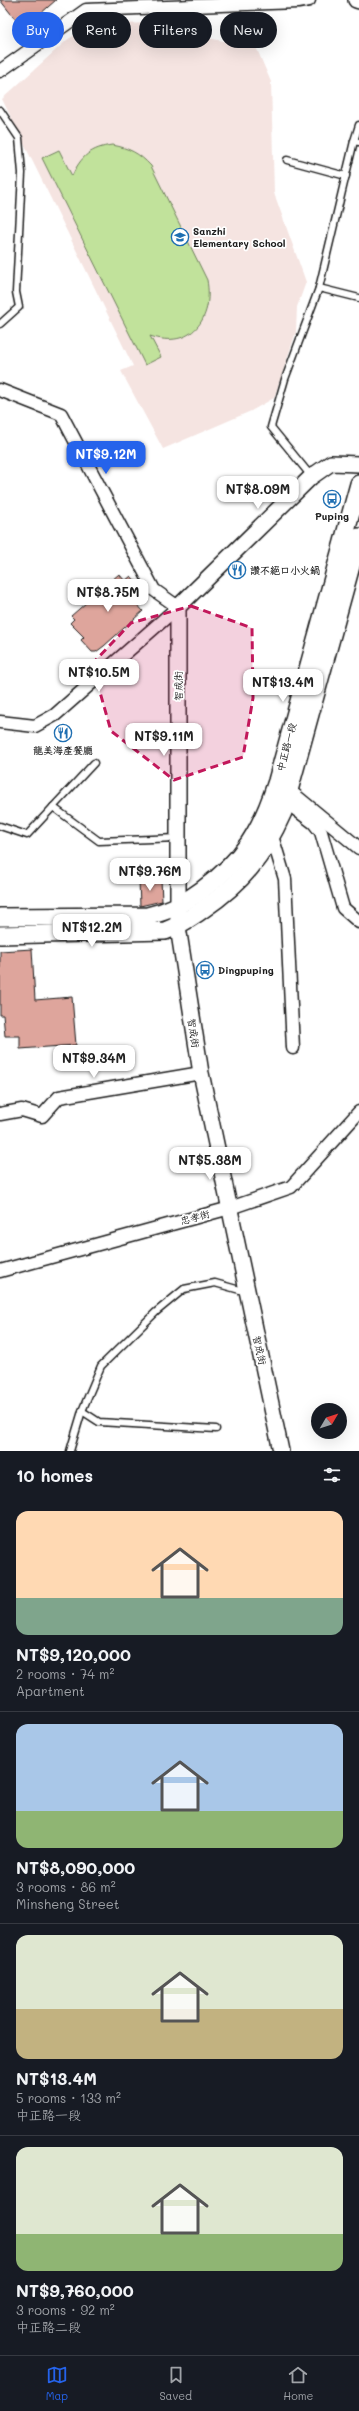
<!DOCTYPE html>
<meta charset="utf-8">
<style>
:root{--surface:#171b24;--page:#20242c;--text:#f1f3f6;--muted:#9ea1a6;--line:#363941;--accent:#2563eb}
body{margin:0;font-family:Mali,"LXGW WenKai TC",sans-serif;background:var(--page);color:var(--text);height:100vh;display:flex;flex-direction:column;font-size:15px;white-space:nowrap}
*{box-sizing:border-box;margin:0}
p{font-size:13px;color:var(--muted)}
.icon{flex:none;width:22px;height:22px;fill:none;stroke:currentColor;stroke-width:2;stroke-linecap:round;stroke-linejoin:round}
.map{position:relative;height:1451px;overflow:hidden}
.side{display:flex;flex-direction:column;background:var(--surface);flex:1}
.side>*{flex:none}
.hud{position:absolute;left:12px;top:12px;width:335px;height:36px;display:flex;gap:8px}
.needle{width:26px;rotate:51deg}
.buttons{position:absolute;left:311px;top:1403px;display:grid;gap:8px}
.buttons a{display:grid;place-items:center;width:36px;height:36px;border-radius:50%;background:var(--surface);box-shadow:0 4px 16px #0002;font-size:20px}
.price{position:absolute;translate:-50% -34px;padding:0 9px;border-radius:8px;background:#fff;color:#222;font-size:13px;line-height:26px;filter:drop-shadow(0 1px 2px #0008)}
.price::after{content:'';position:absolute;left:50%;top:24px;width:12px;height:9px;margin-left:-6px;background:inherit;clip-path:polygon(0 0,100% 0,50% 100%)}
.price.selected{background:var(--accent);color:#fff}
ul{padding:0;list-style:none}
li{display:grid;align-content:center;gap:8px;height:212px;padding:0 16px}
li+li{border-top:1px solid var(--line)}
li span{display:grid;place-items:center;height:124px;border-radius:12px;color:#555}
li>.icon{margin-inline-start:auto}
span .icon{width:72px;height:72px;fill:#fffc;stroke-width:1}
li b{font-size:17px}
h2{display:flex;justify-content:space-between;align-items:center;height:48px;padding:0 16px;font-size:17px}
.chip{padding:0 14px;border-radius:18px;background:var(--surface);box-shadow:0 4px 16px #0002;font-size:14px;line-height:36px}
.chip.selected{background:var(--accent);color:#fff}
.dock{display:flex;justify-content:space-around;align-items:center;height:56px;border-top:1px solid var(--line);background:var(--surface);font-size:11px;color:var(--muted)}
.dock a{display:grid;justify-items:center;gap:2px}
.dock .selected{color:var(--accent)}
.map>svg:first-child{display:block}
.built{fill:#f5e4e1}
.green{fill:#c1e29b;stroke:#6e7f5c}
.building{fill:#dea59c;stroke:#1c1c1c}
.lines{fill:none;stroke-linecap:round;stroke-linejoin:round}
.service-casing{stroke:#1c1c1c;stroke-width:9}
.minor-casing{stroke:#1c1c1c;stroke-width:15}
.tertiary-casing{stroke:#1c1c1c;stroke-width:18}
.secondary-casing{stroke:#1c1c1c;stroke-width:20}
.service{stroke:#fff;stroke-width:6}
.minor{stroke:#fff;stroke-width:12}
.tertiary{stroke:#fff;stroke-width:15}
.secondary{stroke:#fff;stroke-width:17}
.marked{fill:#c2185b;fill-opacity:0.2;stroke:#c2185b;stroke-width:3;stroke-dasharray:8 5;stroke-linejoin:round}
.labels{text-anchor:middle;stroke-width:3.5;stroke-linejoin:round;paint-order:stroke}
.poi-label{font-size:10px;font-weight:bold;fill:#1c1c1c;stroke:#fff;text-anchor:start}
.street-label{font-size:10px;fill:#1c1c1c;stroke:#fff}
</style>
<div class="map">
<svg width="359" height="1451" viewBox="0 0 359 1451">
<rect width="100%" height="100%" fill="#fff"/>
<filter id="ink" filterUnits="userSpaceOnUse"><feTurbulence type="fractalNoise" baseFrequency=".025" numOctaves="2"/><feDisplacementMap in="SourceGraphic" scale="8" xChannelSelector="R" yChannelSelector="G"/><feConvolveMatrix kernelMatrix="1 2 1 2 8 2 1 2 1" color-interpolation-filters="sRGB"/></filter>
<g filter="url(#ink)">
<path class="built" d="M 176,23 L 191,35 L 256,47 L 271,82 L 274,193 L 306,282 L 297,307 L 296,332 L 274,398 L 251,411 L 163,449 L 121,371 L 133,366 L 2,99 L 67,40 L 92,24 Z"/>
<path class="green" d="M 112,145 C 129,148 139,153 151,166 L 207,280 C 214,319 191,350 150,336 L 161,357 L 145,365 L 42,158 L 59,150 L 72,176 C 81,156 91,148 112,145 Z"/>
<g class="building">
<path d="M 0,0 L 56,0 L 23,29 Z"/>
<path d="M 119,574 L 125,581 L 131,576 L 143,590 L 140,593 L 143,597 L 136,603 L 143,611 L 104,646 L 96,652 L 92,652 L 81,640 L 84,637 L 70,623 L 74,619 L 71,616 Z"/>
<path d="M 161,879 L 162,901 L 140,906 L 139,880 Z"/>
<path d="M 32,949 L 35,1000 L 72,997 L 76,1045 L 20,1049 L 20,1036 L 5,1036 L 3,1015 L 0,1015 L 0,951 Z"/>
</g>
<g class="lines">
<defs>
<g id="service">
<path d="M 0,110 L 19,138 L 22,173 L 16,292 L 19,307 L 0,324"/>
<path d="M 354,141 L 359,125"/>
<path d="M 287,160 L 346,176"/>
<path d="M 319,288 L 359,298"/>
<path d="M 311,476 L 271,427 L 285,379 L 319,288 L 354,141 L 359,142"/>
<path d="M 53,807 L 99,841 L 178,838"/>
<path d="M 0,826 L 27,835 L 94,763"/>
<path d="M 82,1411 L 99,1422 L 216,1429"/>
<path d="M 70,1451 L 82,1411 L 101,1366 L 156,1312 L 184,1289 L 215,1283 L 247,1292"/>
</g>
<g id="minor">
<path d="M 0,71 L 86,10 L 298,2 L 309,0"/>
<path d="M 0,390 L 61,414 L 154,590 L 178,607 L 55,715 L 35,726 L 0,722"/>
<path d="M 290,791 L 359,848"/>
<path d="M 286,802 L 314,823 L 321,832 L 343,908 L 359,922"/>
<path d="M 269,834 L 272,836 L 285,879 L 293,1048"/>
<path d="M 0,1114 L 22,1110 L 42,1116 L 59,1097 L 201,1073"/>
<path d="M 0,1271 L 230,1208 L 291,1187 L 359,1112"/>
</g>
<g id="tertiary">
<path d="M 356,0 L 359,1"/>
<path d="M 281,1451 L 201,1073 L 178,927 L 178,607 L 311,477 L 331,463 L 359,464"/>
</g>
<g id="secondary">
<path d="M 0,917 L 147,916 C 168,912 185,903 202,890 C 244,859 261,831 277,781 L 359,484"/>
<path d="M 0,935 L 165,931 C 179,926 190,918 202,910 C 243,882 263,857 283,812 L 359,537"/>
</g>
</defs>
<use href="#service" class="service-casing"/>
<use href="#minor" class="minor-casing"/>
<use href="#tertiary" class="tertiary-casing"/>
<use href="#secondary" class="secondary-casing"/>
<use href="#service" class="service"/>
<use href="#minor" class="minor"/>
<use href="#tertiary" class="tertiary"/>
<use href="#secondary" class="secondary"/>
</g>
</g>
<path class="marked" d="M 191,606 L 252,628 L 253,698 L 243,757 L 174,780 L 111,731 L 92,664 L 131,623 Z"/>
<defs>
<symbol id="school-ring" viewBox="-11 -11 22 22"><circle r="9.5" fill="#fff" stroke="#1f6fb2" stroke-width="1.5"/><path d="M0-5L7-2L0 1L-7-2ZM-4 1L0 2.5L4 1V4Q0 6-4 4Z" fill="#1f6fb2"/></symbol>
<symbol id="bus-ring" viewBox="-11 -11 22 22"><circle r="9.5" fill="#fff" stroke="#1f6fb2" stroke-width="1.5"/><path d="M-5-6H5V4H4V6H2V4H-2V6H-4V4H-5ZM-3.5-4V0h7V-4ZM-3.5 1.2v1.5H-2V1.2ZM2 1.2v1.5H3.5V1.2Z" fill="#1f6fb2"/></symbol>
<symbol id="restaurant-ring" viewBox="-11 -11 22 22"><circle r="9.5" fill="#fff" stroke="#1f6fb2" stroke-width="1.5"/><path d="M-5-6h1v4h1v-4h1v4h1v-4h1v5L-1.5 .5V6h-2V.5L-5-1ZM5-6V6H3V1.5H1.5Q1.5-4 5-6Z" fill="#1f6fb2"/></symbol>
</defs>
<g fill-rule="evenodd">
<use href="#school-ring" x="170" y="227" width="20" height="20"/>
<use href="#bus-ring" x="322" y="489" width="20" height="20"/>
<use href="#restaurant-ring" x="227" y="560" width="20" height="20"/>
<use href="#restaurant-ring" x="53" y="723" width="20" height="20"/>
<use href="#bus-ring" x="195" y="960" width="20" height="20"/>
</g>
<g class="labels">
<g class="poi-label">
<text x="193" y="235">Sanzhi<tspan x="193" dy="12">Elementary School</tspan></text>
<text x="332" y="520" text-anchor="middle">Puping</text>
<text x="250" y="574">讚不絕口小火鍋</text>
<text x="63" y="754" text-anchor="middle">龍美海產餐廳</text>
<text x="218" y="974">Dingpuping</text>
</g>
<g class="street-label">
<text transform="translate(178 686) rotate(-90)" y="4">智成街</text>
<text transform="translate(286 747) rotate(-75)" y="4">中正路一段</text>
<text transform="translate(194 1033) rotate(81)" y="4">智成街</text>
<text transform="translate(195 1217) rotate(-15)" y="4">忠孝街</text>
<text transform="translate(260 1350) rotate(78)" y="4">智成街</text>
</g>
</g>
</svg>
<div class="buttons">
<a><svg class="needle" viewBox="-14 -14 28 28"><path d="M0-13l5 13h-10z" fill="#e53935"/><path d="M0 13l5-13h-10z" fill="#9ea1a6"/></svg></a>
</div>
<b class="price selected" style="left:106px;top:475px">NT$9.12M</b>
<b class="price" style="left:258px;top:510px">NT$8.09M</b>
<b class="price" style="left:108px;top:613px">NT$8.75M</b>
<b class="price" style="left:99px;top:693px">NT$10.5M</b>
<b class="price" style="left:283px;top:703px">NT$13.4M</b>
<b class="price" style="left:164px;top:757px">NT$9.11M</b>
<b class="price" style="left:150px;top:892px">NT$9.76M</b>
<b class="price" style="left:92px;top:948px">NT$12.2M</b>
<b class="price" style="left:94px;top:1079px">NT$9.34M</b>
<b class="price" style="left:210px;top:1181px">NT$5.38M</b>
<div class="hud">
<a class="chip selected">Buy</a>
<a class="chip">Rent</a>
<a class="chip">Filters</a>
<a class="chip">New</a>
</div>
</div>
<section class="side">
<h2>10 homes<svg class="icon" aria-label="filters" viewBox="0 0 24 24"><path d="M4 7h16M4 17h16"/><circle cx="9" cy="7" r="2"/><circle cx="15" cy="17" r="2"/></svg></h2>
<ul>
<li><span style="background:linear-gradient(#ffd9b3 70%,#7fa58c 0)"><svg class="icon" aria-label="home" viewBox="0 0 24 24"><path d="M3 11l9-7 9 7M6 9v11h12V9"/></svg></span><div><b>NT$9,120,000</b><p>2 rooms · 74 m²</p><p>Apartment</p></div></li>
<li><span style="background:linear-gradient(#a9c7e8 70%,#8fb573 0)"><svg class="icon" aria-label="home" viewBox="0 0 24 24"><path d="M3 11l9-7 9 7M6 9v11h12V9"/></svg></span><div><b>NT$8,090,000</b><p>3 rooms · 86 m²</p><p>Minsheng Street</p></div></li>
<li><span style="background:linear-gradient(#dfe7d0 60%,#c2b280 0)"><svg class="icon" aria-label="home" viewBox="0 0 24 24"><path d="M3 11l9-7 9 7M6 9v11h12V9"/></svg></span><div><b>NT$13.4M</b><p>5 rooms · 133 m²</p><p>中正路一段</p></div></li>
<li><span style="background:linear-gradient(#dfe7d0 70%,#8fb573 0)"><svg class="icon" aria-label="home" viewBox="0 0 24 24"><path d="M3 11l9-7 9 7M6 9v11h12V9"/></svg></span><div><b>NT$9,760,000</b><p>3 rooms · 92 m²</p><p>中正路二段</p></div></li>
</ul>
</section>
<nav class="dock">
<a class="selected"><svg class="icon" aria-label="map" viewBox="0 0 24 24"><path d="M3 6l6-2 6 2 6-2v14l-6 2-6-2-6 2zM9 4v14M15 6v14"/></svg>Map</a>
<a><svg class="icon" aria-label="saved" viewBox="0 0 24 24"><path d="M7 4h10v16l-5-4-5 4z"/></svg>Saved</a>
<a><svg class="icon" aria-label="home" viewBox="0 0 24 24"><path d="M3 11l9-7 9 7M6 9v11h12V9"/></svg>Home</a>
</nav>
